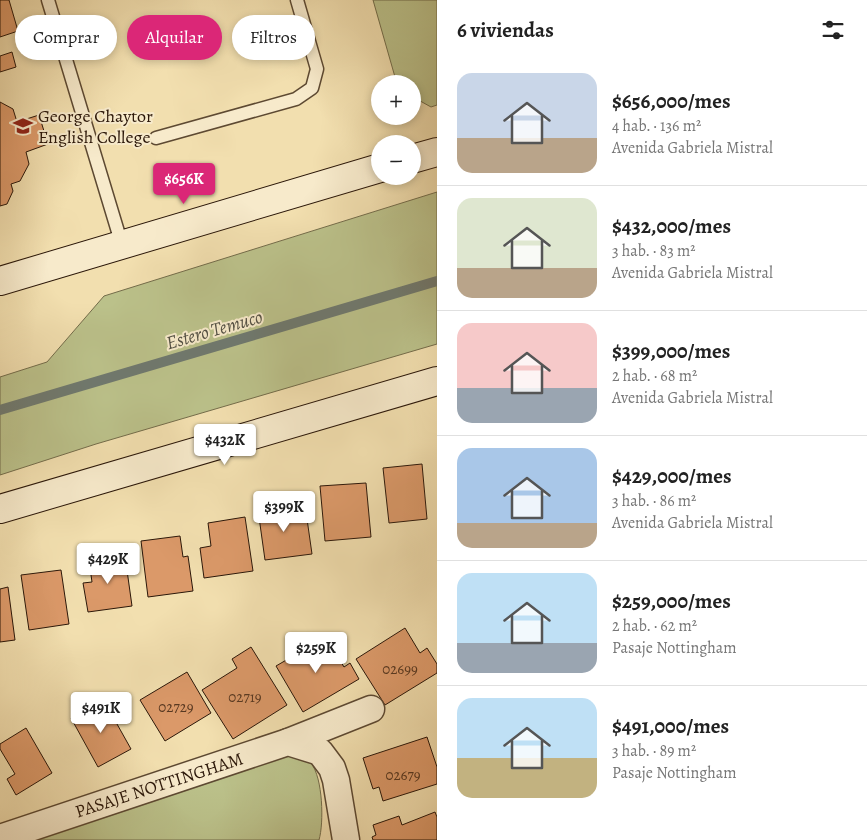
<!DOCTYPE html>
<html lang="es">
<meta charset="utf-8">
<style>
:root{--surface:#fff;--page:#f2f2f2;--text:#222;--muted:#767676;--line:#e0e0e0;--accent:#db2777}
body{margin:0;font-family:Alegreya,serif;background:var(--page);color:var(--text);height:100vh;display:flex;flex-direction:column;font-size:19px;white-space:nowrap}
*{box-sizing:border-box;margin:0}
p{font-size:16px;color:var(--muted)}
.icon{flex:none;width:28px;height:28px;fill:none;stroke:currentColor;stroke-width:2;stroke-linecap:round;stroke-linejoin:round}
.map{position:relative;flex:1;overflow:hidden}
.side{display:flex;flex-direction:column;background:var(--surface);width:430px}
.side>*{flex:none}
.guide{position:absolute;left:15px;top:15px;width:346px;height:45px;display:flex;gap:10px}
.fabs{position:absolute;left:371px;top:75px;display:grid;gap:10px}
.fabs a{display:grid;place-items:center;width:50px;height:50px;border-radius:50%;background:var(--surface);box-shadow:0 2px 8px #0003;font-size:25px}
.price{position:absolute;translate:-50% -42px;padding:0 11px;border-radius:5px;background:#fff;color:#222;font-size:16px;line-height:32px;filter:drop-shadow(0 1px 2px #0008)}
.price::after{content:'';position:absolute;left:50%;top:30px;width:15px;height:11px;margin-left:-8px;background:inherit;clip-path:polygon(0 0,100% 0,50% 100%)}
.price.on{background:var(--accent);color:#fff}
ul{padding:0;list-style:none}
li{display:flex;align-items:center;gap:15px;height:125px;padding:0 20px}
li+li{border-top:1px solid var(--line)}
li span{display:grid;place-items:center;flex:none;width:140px;height:100px;border-radius:15px;color:#555}
li>.icon{margin-inline-start:auto}
span .icon{width:60px;height:60px;fill:#fffc;stroke-width:1}
li b{font-size:21px}
h2{display:flex;justify-content:space-between;align-items:center;height:60px;padding:0 20px;font-size:21px}
.chip{padding:0 18px;border-radius:22px;background:var(--surface);box-shadow:0 2px 8px #0003;font-size:18px;line-height:45px}
.chip.on{background:var(--accent);color:#fff}
main{display:flex;flex:1;min-height:0}
.map>svg:first-child{display:block}
.green{fill:#bbc18a;stroke:#736c4a}
.lines{fill:none;stroke-linecap:round;stroke-linejoin:round}
.stream{stroke:#6f796f;stroke-width:10}
.building{fill:#db9969;stroke:#2b1709}
.lane-casing{stroke:#5d4932;stroke-width:15}
.street-casing{stroke:#5d4932;stroke-width:29}
.secondary-casing{stroke:#2b1709;stroke-width:30}
.lane{stroke:#f7eacb;stroke-width:12}
.street{stroke:#f7eacb;stroke-width:26}
.secondary{stroke:#f7eacb;stroke-width:28}
.labels{text-anchor:middle;stroke-width:4;stroke-linejoin:round;paint-order:stroke}
.number-label{font-size:15px;fill:#573821}
.poi-label{font-size:18px;fill:#2b1709;stroke:#f7eacb;text-anchor:start}
.street-label{font-size:18px;fill:#2b1709;stroke:#f7eacb}
.water-label{font-size:19px;font-style:italic;fill:#535044;stroke:#f7eacb}
</style>
<main>
<div class="map">
<svg width="437" height="840" viewBox="0 0 437 840">
<rect width="100%" height="100%" fill="#f2dfaf"/>
<filter id="stains"><feTurbulence type="fractalNoise" baseFrequency=".004" numOctaves="4"/><feColorMatrix values="0 0 0 0 .2 0 0 0 0 .09 0 0 0 0 .02 0 0 0 .5 -.17"/></filter>
<radialGradient id="worn" r=".72"><stop offset=".6" stop-color="#630" stop-opacity="0"/><stop offset="1" stop-color="#630" stop-opacity=".3"/></radialGradient>
<g class="green">
<path d="M 373,0 L 437,0 L 437,105 L 431,107 L 413,97 L 412,84 L 397,84 Z"/>
<path d="M 437,192 L 437,344 L 96,444 L 0,475 L 0,377 L 47,362 L 104,296 Z"/>
<path d="M 291,755 L 303,755 C 305,758 309,760 311,763 C 323,778 324,823 319,840 L 20,840 Z"/>
</g>
<g class="lines">
<path class="stream" d="M 0,410 L 437,281"/>
</g>
<g class="building">
<path d="M 0,0 L 9,0 L 18,31 L 0,37 Z"/>
<path d="M 12,52 L 16,67 L 0,72 L 0,56 Z"/>
<path d="M 0,102 L 13,109 L 17,122 L 39,115 L 48,144 L 26,152 L 29,164 L 20,181 L 11,184 L 13,191 L 7,204 L 0,206 Z"/>
<path d="M 422,464 L 427,519 L 389,523 L 383,468 Z"/>
<path d="M 366,483 L 371,537 L 325,541 L 320,486 Z"/>
<path d="M 296,505 L 298,520 L 307,519 L 312,554 L 265,560 L 258,510 Z"/>
<path d="M 245,517 L 253,571 L 204,578 L 200,548 L 211,546 L 208,523 Z"/>
<path d="M 180,536 L 183,557 L 188,556 L 193,591 L 148,597 L 141,541 Z"/>
<path d="M 125,556 L 132,606 L 88,612 L 83,583 L 92,582 L 89,561 Z"/>
<path d="M 61,570 L 69,624 L 29,630 L 21,575 Z"/>
<path d="M 8,587 L 15,640 L 0,642 L 0,589 Z"/>
<path d="M 405,628 L 420,653 L 427,648 L 437,664 L 437,673 L 385,705 L 356,659 Z"/>
<path d="M 326,637 L 344,667 L 350,663 L 359,679 L 303,712 L 276,666 Z"/>
<path d="M 251,647 L 287,705 L 233,739 L 202,690 L 237,668 L 232,659 Z"/>
<path d="M 187,672 L 211,713 L 165,741 L 140,700 Z"/>
<path d="M 99,703 L 103,710 L 108,708 L 131,749 L 98,767 L 71,718 Z"/>
<path d="M 26,728 L 52,773 L 16,795 L 7,779 L 15,774 L 0,749 L 0,744 Z"/>
<path d="M 427,737 L 437,767 L 437,784 L 383,801 L 379,787 L 373,789 L 363,758 Z"/>
<path d="M 435,812 L 437,817 L 437,840 L 373,840 L 372,837 L 376,835 L 373,825 L 399,816 L 402,825 Z"/>
</g>
<g class="lines">
<defs>
<g id="lane">
<path d="M 48,0 L 122,245"/>
<path d="M 156,138 L 296,99 L 312,88 L 317,69 L 297,0"/>
</g>
<g id="street">
<path d="M 288,742 L 371,709"/>
<path d="M 0,838 L 288,742 L 320,752 L 332,768 L 336,780 L 346,840"/>
</g>
<g id="secondary">
<path d="M 412,159 L 437,152"/>
<path d="M 0,281 L 380,168"/>
<path d="M 0,509 L 437,381"/>
</g>
</defs>
<use href="#lane" class="lane-casing"/>
<use href="#street" class="street-casing"/>
<use href="#secondary" class="secondary-casing"/>
<use href="#lane" class="lane"/>
<use href="#street" class="street"/>
<use href="#secondary" class="secondary"/>
</g>
<defs>
<symbol id="school-bare" viewBox="-9 -9 18 18"><path d="M0-5L7-2L0 1L-7-2ZM-4 1L0 2.5L4 1V4Q0 6-4 4Z" fill="#8f2418" stroke="#f7eacb" stroke-width="2.5" paint-order="stroke"/></symbol>
</defs>
<g fill-rule="evenodd">
<use href="#school-bare" x="9" y="112" width="28" height="28"/>
</g>
<g class="labels">
<g class="number-label">
<text x="400" y="674">02699</text>
<text x="245" y="702">02719</text>
<text x="176" y="712">02729</text>
<text x="403" y="780">02679</text>
</g>
<g class="poi-label">
<text x="38" y="122">George Chaytor<tspan x="38" dy="21">English College</tspan></text>
</g>
<g class="street-label">
<text transform="translate(159 785) rotate(-18)" y="6">PASAJE NOTTINGHAM</text>
</g>
<g class="water-label">
<text transform="translate(214 329) rotate(-16)" y="7">Estero Temuco</text>
</g>
</g>
<rect width="100%" height="100%" filter="url(#stains)"/>
<rect width="100%" height="100%" fill="url(#worn)"/>
</svg>
<div class="fabs">
<a>+</a>
<a>−</a>
</div>
<b class="price on" style="left:184px;top:205px">$656K</b>
<b class="price" style="left:225px;top:466px">$432K</b>
<b class="price" style="left:284px;top:533px">$399K</b>
<b class="price" style="left:108px;top:585px">$429K</b>
<b class="price" style="left:316px;top:674px">$259K</b>
<b class="price" style="left:101px;top:734px">$491K</b>
<div class="guide">
<a class="chip">Comprar</a>
<a class="chip on">Alquilar</a>
<a class="chip">Filtros</a>
</div>
</div>
<section class="side">
<h2>6 viviendas<svg class="icon" aria-label="filters" viewBox="0 0 24 24"><path d="M4 7h16M4 17h16"/><circle cx="9" cy="7" r="2"/><circle cx="15" cy="17" r="2"/></svg></h2>
<ul>
<li><span style="background:linear-gradient(#c9d6e8 65%,#b9a48a 0)"><svg class="icon" aria-label="home" viewBox="0 0 24 24"><path d="M3 11l9-7 9 7M6 9v11h12V9"/></svg></span><div><b>$656,000/mes</b><p>4 hab. · 136 m²</p><p>Avenida Gabriela Mistral</p></div></li>
<li><span style="background:linear-gradient(#dfe7d0 70%,#b9a48a 0)"><svg class="icon" aria-label="home" viewBox="0 0 24 24"><path d="M3 11l9-7 9 7M6 9v11h12V9"/></svg></span><div><b>$432,000/mes</b><p>3 hab. · 83 m²</p><p>Avenida Gabriela Mistral</p></div></li>
<li><span style="background:linear-gradient(#f6c9c9 65%,#9aa5b1 0)"><svg class="icon" aria-label="home" viewBox="0 0 24 24"><path d="M3 11l9-7 9 7M6 9v11h12V9"/></svg></span><div><b>$399,000/mes</b><p>2 hab. · 68 m²</p><p>Avenida Gabriela Mistral</p></div></li>
<li><span style="background:linear-gradient(#a9c7e8 75%,#b9a48a 0)"><svg class="icon" aria-label="home" viewBox="0 0 24 24"><path d="M3 11l9-7 9 7M6 9v11h12V9"/></svg></span><div><b>$429,000/mes</b><p>3 hab. · 86 m²</p><p>Avenida Gabriela Mistral</p></div></li>
<li><span style="background:linear-gradient(#bfe0f5 70%,#9aa5b1 0)"><svg class="icon" aria-label="home" viewBox="0 0 24 24"><path d="M3 11l9-7 9 7M6 9v11h12V9"/></svg></span><div><b>$259,000/mes</b><p>2 hab. · 62 m²</p><p>Pasaje Nottingham</p></div></li>
<li><span style="background:linear-gradient(#bfe0f5 60%,#c2b280 0)"><svg class="icon" aria-label="home" viewBox="0 0 24 24"><path d="M3 11l9-7 9 7M6 9v11h12V9"/></svg></span><div><b>$491,000/mes</b><p>3 hab. · 89 m²</p><p>Pasaje Nottingham</p></div></li>
</ul>
</section>
</main>
